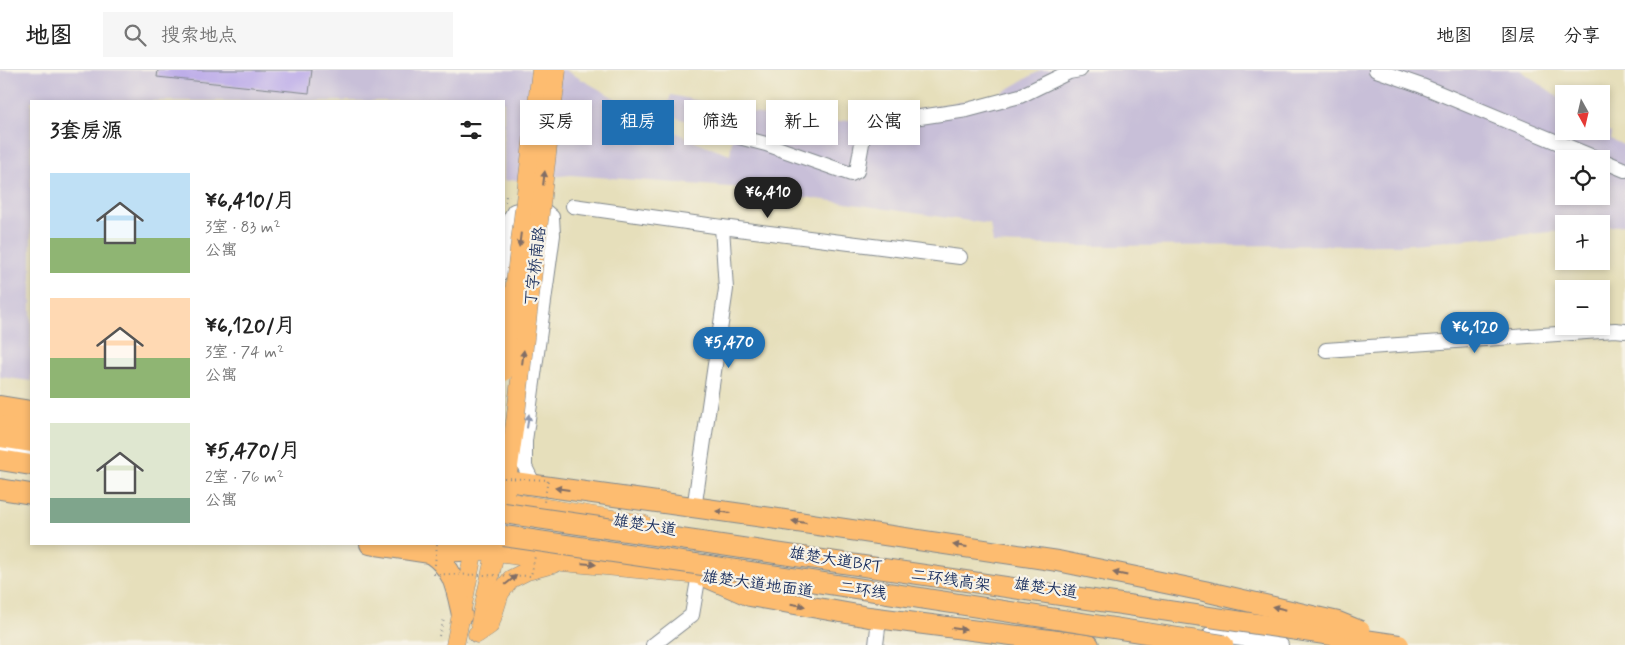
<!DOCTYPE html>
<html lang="zh">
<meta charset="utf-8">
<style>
:root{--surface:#fff;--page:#f6f6f6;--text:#222;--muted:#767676;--line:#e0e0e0;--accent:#1f6fb2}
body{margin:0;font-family:Mynerve,"LXGW WenKai TC",sans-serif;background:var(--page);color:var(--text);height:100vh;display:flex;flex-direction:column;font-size:19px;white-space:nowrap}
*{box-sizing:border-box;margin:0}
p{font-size:16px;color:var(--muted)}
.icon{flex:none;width:28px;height:28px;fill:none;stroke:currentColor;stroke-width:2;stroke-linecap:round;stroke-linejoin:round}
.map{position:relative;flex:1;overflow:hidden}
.details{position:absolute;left:30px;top:30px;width:475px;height:445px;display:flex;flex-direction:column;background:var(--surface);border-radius:0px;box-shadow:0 2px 8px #0003}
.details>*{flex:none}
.top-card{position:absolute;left:520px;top:30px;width:475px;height:45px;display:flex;gap:10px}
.needle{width:32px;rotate:172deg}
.tools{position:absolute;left:1555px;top:15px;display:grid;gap:10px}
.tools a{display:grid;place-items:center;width:55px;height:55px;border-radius:0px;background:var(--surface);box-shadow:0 2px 8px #0003;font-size:25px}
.price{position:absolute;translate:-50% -42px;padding:0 11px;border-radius:18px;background:var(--accent);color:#fff;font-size:16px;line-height:32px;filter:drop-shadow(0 1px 2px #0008)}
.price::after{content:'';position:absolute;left:50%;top:30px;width:15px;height:11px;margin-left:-8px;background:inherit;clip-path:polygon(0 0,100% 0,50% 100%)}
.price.active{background:#222;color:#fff}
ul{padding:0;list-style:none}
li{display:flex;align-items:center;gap:15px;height:125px;padding:0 20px}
li span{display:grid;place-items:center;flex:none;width:140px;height:100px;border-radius:0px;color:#555}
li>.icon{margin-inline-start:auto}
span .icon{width:60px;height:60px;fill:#fffc;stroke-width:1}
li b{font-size:21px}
h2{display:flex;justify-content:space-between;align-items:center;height:60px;padding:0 20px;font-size:21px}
.pill{padding:0 18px;border-radius:0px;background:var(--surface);box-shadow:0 2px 8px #0003;font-size:18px;line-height:45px}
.pill.active{background:var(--accent);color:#fff}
header{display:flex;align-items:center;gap:30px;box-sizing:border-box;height:70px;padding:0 25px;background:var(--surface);border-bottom:1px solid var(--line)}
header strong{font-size:24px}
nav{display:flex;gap:28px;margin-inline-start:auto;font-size:18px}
.search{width:350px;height:45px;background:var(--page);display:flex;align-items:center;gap:12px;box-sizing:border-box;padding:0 18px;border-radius:0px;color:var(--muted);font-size:19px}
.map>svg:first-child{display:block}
.industrial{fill:#c8bfd8;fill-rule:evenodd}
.building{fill:#b4a2e9}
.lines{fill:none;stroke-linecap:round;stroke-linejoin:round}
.minor-casing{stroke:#80878c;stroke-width:16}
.major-casing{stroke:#80878c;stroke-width:19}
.highway-casing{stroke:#80878c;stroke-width:22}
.path{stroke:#80878c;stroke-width:2;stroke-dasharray:1 4;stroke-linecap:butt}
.minor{stroke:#fff;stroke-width:14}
.major{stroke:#fdbc6f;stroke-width:18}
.highway{stroke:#fdbc6f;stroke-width:20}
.major-bridge-casing{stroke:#80878c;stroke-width:19;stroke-linecap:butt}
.highway-bridge-casing{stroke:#80878c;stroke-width:22;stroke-linecap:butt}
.path-bridge{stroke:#80878c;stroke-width:2;stroke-dasharray:1 4;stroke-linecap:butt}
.major-bridge{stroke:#fdbc6f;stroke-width:18}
.highway-bridge{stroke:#fdbc6f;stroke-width:20}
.oneway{fill:#816e66}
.oneway2{fill:#8d97ae}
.labels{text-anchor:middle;stroke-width:4.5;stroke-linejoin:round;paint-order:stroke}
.street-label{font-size:16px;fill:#1b2f5e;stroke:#f7f3e8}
</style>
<header>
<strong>地图</strong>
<div class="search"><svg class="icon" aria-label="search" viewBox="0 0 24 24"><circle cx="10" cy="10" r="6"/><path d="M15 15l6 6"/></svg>搜索地点</div>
<nav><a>地图</a><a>图层</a><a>分享</a></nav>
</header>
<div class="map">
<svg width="1625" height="575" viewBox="0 0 1625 575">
<rect width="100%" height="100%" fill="#f7f3e8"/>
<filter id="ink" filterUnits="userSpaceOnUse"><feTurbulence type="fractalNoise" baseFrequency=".02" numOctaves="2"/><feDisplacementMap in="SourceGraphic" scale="10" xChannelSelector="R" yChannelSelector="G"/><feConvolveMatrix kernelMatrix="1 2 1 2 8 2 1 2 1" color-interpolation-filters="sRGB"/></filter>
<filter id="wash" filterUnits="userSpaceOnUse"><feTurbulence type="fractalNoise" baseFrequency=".0096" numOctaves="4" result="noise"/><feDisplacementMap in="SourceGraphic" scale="20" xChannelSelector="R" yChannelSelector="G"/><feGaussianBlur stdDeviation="1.12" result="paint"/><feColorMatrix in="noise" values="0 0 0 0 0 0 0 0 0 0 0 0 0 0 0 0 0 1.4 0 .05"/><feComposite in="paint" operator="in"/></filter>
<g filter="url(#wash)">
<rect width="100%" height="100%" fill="#e6dfbb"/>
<path class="industrial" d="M 0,0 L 565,0 L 662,55 L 697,73 L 730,85 L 733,61 L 680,49 L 664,42 L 671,25 L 764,45 L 835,52 L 994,27 L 1041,0 L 1520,0 L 1564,31 L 1564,61 L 1601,61 L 1601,57 L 1612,63 L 1611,69 L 1625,76 L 1625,155 L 1601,157 L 1601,154 L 1564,154 L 1564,161 L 1399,175 L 1080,176 L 993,173 L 990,154 L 743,118 L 571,105 L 504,111 L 504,31 L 31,31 L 31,311 L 0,307 ZM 1564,89 L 1601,89 L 1601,126 L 1564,126 Z"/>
<g id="blocks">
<path class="building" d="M 158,0 L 312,0 L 309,23 L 157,7 Z"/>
</g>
</g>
<g filter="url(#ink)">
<use href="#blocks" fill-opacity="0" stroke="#80878c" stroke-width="1"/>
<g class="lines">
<defs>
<g id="minor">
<path d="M 1376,0 L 1422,16 L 1598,89"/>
<path d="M 739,67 L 766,74 L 851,104 L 857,101 L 864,62 L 900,50 L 967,40 L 1020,26 L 1069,2 L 1080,0"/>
<path d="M 1601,90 L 1625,100"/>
<path d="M 573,136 L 722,157 L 960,187"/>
<path d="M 504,202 L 507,154 L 514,141 C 531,136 539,134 552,147 L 553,165 L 525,371 L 525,397 L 534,415"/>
<path d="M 1326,280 L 1615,260 L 1625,261"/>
<path d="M 0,378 L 31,383"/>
<path d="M 694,439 L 726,219 L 722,157"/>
<path d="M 1210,564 L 1281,575"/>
<path d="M 653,575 L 692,545 L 699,504"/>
<path d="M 876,575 L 879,549"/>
</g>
<g id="major">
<path d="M 0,354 L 31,359"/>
<path d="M 505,425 L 515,352"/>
<path d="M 504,431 L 643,454"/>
<path d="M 461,478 L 563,492 L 711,506"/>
<path d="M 480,553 L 497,474"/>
<path d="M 477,564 L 490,555 L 500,523 L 511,509 L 527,501 L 553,494"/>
<path d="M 455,575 L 475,474"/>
</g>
<g id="highway">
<path d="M 0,336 L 31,341"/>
<path d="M 0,367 L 31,372"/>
<path d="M 0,390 L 31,395"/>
<path d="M 507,411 L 771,448"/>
<path d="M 0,419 L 31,424"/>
<path d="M 370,474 L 430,483 L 474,480"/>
<path d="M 430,483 C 454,499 456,518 462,545"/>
<path d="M 699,504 L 750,526 L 869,547 L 1089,575"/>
</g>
</defs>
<use href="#minor" class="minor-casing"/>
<use href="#major" class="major-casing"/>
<use href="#highway" class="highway-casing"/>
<g class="path">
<path d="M 505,132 L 506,126 L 510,126"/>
<path d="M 439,566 L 444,549"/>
</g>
<use href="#minor" class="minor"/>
<use href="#major" class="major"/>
<use href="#highway" class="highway"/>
<defs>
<g id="major-bridge">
<path d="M 504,302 L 541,0"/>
<path d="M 515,352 L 557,0"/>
</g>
<g id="highway-bridge">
<path d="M 504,443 L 1399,575"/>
<path d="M 771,448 L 1058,491 L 1204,521 L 1338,552 L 1360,561"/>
<path d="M 504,466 L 791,508 L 1223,575"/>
</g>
</defs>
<use href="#major-bridge" class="major-bridge-casing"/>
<use href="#highway-bridge" class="highway-bridge-casing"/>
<g class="path-bridge">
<path d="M 504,408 L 548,410 L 544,432"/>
<path d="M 437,474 L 434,504 L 531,506 L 535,486"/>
</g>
<use href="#major-bridge" class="major-bridge"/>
<use href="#highway-bridge" class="highway-bridge"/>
</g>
<defs><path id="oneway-solid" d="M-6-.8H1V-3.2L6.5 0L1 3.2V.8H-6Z" transform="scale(1.25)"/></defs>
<g class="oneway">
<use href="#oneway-solid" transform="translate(544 108) rotate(-83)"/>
<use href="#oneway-solid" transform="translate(520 170) rotate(97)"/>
<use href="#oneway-solid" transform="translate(523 287) rotate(-83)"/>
<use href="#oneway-solid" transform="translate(562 419) rotate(-172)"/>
<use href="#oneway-solid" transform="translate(723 442) rotate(-173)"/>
<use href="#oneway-solid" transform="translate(799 452) rotate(-172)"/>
<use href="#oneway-solid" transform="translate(960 476) rotate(-172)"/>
<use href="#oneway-solid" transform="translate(589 494) rotate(5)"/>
<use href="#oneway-solid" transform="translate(1120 504) rotate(-168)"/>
<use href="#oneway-solid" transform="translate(511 510) rotate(-39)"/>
<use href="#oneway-solid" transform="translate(798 535) rotate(10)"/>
<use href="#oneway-solid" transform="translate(1279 538) rotate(-167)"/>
<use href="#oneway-solid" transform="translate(959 559) rotate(7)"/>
</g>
<use class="oneway2" href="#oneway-solid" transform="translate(528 351) rotate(-82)"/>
</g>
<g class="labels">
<g class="street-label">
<text transform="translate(534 196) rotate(-83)" y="6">丁字桥南路</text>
<text transform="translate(645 454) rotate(9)" y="6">雄楚大道</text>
<text transform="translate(836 489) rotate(9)" y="6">雄楚大道BRT</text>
<text transform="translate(951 509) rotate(8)" y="6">二环线高架</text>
<text transform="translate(758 513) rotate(8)" y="6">雄楚大道地面道</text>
<text transform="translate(1046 517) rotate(8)" y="6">雄楚大道</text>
<text transform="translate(863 519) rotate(9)" y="6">二环线</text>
</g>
</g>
</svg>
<div class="tools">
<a><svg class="needle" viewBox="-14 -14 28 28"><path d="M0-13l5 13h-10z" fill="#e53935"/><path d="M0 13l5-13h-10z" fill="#767676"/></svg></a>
<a><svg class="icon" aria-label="locate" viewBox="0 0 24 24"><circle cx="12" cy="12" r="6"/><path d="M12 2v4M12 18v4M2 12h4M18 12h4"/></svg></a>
<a>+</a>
<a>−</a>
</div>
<b class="price active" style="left:768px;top:149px">¥6,410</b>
<b class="price" style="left:1475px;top:284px">¥6,120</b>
<b class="price" style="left:729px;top:299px">¥5,470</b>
<div class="top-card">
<a class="pill">买房</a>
<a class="pill active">租房</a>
<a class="pill">筛选</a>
<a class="pill">新上</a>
<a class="pill">公寓</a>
</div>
<section class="details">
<h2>3套房源<svg class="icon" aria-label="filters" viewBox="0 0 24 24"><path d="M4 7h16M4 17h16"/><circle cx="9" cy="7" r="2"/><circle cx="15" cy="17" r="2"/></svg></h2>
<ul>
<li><span style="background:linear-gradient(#bfe0f5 65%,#8fb573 0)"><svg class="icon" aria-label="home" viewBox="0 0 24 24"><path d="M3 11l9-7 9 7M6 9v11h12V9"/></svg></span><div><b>¥6,410/月</b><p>3室 · 83 m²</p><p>公寓</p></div></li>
<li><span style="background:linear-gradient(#ffd9b3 60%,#8fb573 0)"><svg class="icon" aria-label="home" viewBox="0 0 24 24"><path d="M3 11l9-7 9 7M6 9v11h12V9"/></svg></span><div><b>¥6,120/月</b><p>3室 · 74 m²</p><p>公寓</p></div></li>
<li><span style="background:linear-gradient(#dfe7d0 75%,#7fa58c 0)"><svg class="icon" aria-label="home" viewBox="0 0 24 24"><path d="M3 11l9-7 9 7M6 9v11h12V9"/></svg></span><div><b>¥5,470/月</b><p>2室 · 76 m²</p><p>公寓</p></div></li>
</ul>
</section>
</div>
